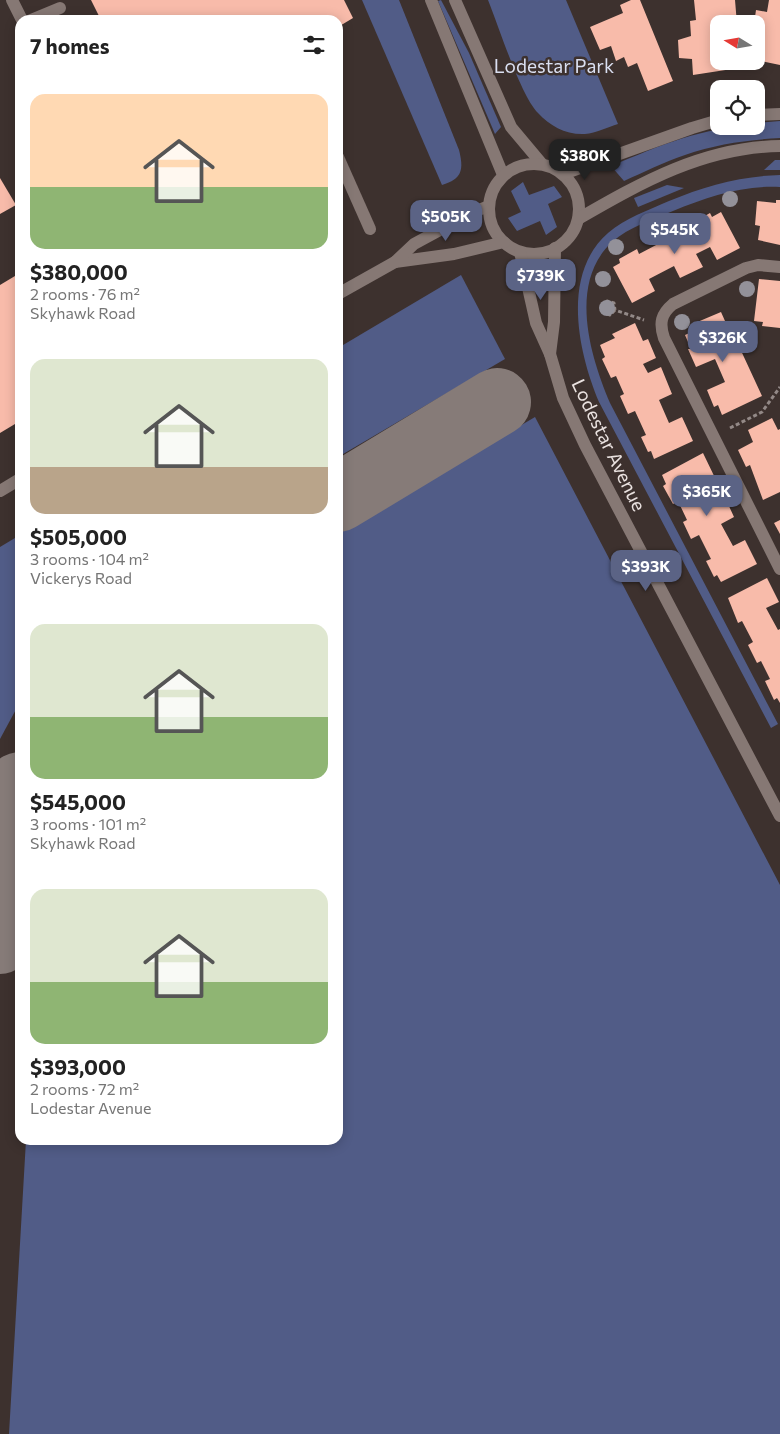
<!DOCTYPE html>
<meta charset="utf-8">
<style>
:root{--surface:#fff;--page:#f2f2f2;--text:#222;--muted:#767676;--accent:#5b6385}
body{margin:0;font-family:Commissioner,sans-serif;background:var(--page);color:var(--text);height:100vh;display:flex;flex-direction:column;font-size:19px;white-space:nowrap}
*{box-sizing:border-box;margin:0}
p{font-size:16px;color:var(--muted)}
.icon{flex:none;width:28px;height:28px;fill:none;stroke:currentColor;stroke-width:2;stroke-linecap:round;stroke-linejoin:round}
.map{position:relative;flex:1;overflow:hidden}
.drawer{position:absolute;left:15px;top:15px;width:328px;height:1130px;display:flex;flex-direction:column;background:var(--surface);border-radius:15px;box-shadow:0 2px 12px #0003}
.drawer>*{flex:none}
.needle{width:32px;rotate:281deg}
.fabs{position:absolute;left:710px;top:15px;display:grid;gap:10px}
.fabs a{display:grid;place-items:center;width:55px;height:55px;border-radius:10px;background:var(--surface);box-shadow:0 2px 12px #0003;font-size:25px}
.price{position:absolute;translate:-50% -42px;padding:0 11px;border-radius:10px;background:var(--accent);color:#fff;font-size:16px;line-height:32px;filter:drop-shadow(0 1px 2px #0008)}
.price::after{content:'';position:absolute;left:50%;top:30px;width:15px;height:11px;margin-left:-8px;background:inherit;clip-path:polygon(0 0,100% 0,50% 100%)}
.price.active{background:#222;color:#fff}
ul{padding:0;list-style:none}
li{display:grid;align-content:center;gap:10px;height:265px;padding:0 15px}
li span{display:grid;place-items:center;height:155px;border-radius:15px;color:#555}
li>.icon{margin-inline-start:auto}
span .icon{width:90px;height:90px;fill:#fffc;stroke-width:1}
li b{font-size:21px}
h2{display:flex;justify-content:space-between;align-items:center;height:60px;padding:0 15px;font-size:21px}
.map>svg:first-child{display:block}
.green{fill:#515c87}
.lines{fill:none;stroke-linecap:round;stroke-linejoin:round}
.taxiway{stroke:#867b78;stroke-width:68}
.building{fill:#f8bbaa}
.path{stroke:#938987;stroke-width:3;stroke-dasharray:4 2.5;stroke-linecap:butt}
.service{stroke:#867874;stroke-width:12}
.minor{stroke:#867874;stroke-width:12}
.tree{fill:#939199}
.labels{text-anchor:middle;stroke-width:5;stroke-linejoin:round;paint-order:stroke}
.park-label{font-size:19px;fill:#dadff1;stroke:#3d312e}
.street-label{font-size:19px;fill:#eae2e0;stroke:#3d312e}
</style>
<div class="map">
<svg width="780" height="1434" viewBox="0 0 780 1434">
<rect width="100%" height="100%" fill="#3d312e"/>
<g class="green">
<path d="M 362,0 L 399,0 L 459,150 C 464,170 462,179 442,185 Z"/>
<path d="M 441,0 L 469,53 L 501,127 L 495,134 L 438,1 Z"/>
<path d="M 488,0 L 566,0 L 618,124 C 608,127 596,133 585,134 C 566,135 550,126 538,113 C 520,94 499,27 488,0 Z"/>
<path d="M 780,121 L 780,138 C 747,140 716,144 685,155 C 664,162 644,172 624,181 L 611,166 C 659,146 704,126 756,126 L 756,123 Z"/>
<path d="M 775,160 L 780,160 L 780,170 L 764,170 Z"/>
<path d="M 780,175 L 780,187 C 743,185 707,197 673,211 C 652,220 629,227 612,242 C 568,283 590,356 610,403 L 778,724 L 771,728 L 599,402 C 578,352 561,274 608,233 C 625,218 649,210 669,201 C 705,186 741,176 780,175 Z"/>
<path d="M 523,182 L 529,195 L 554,186 L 562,197 L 548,204 L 557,227 L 546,235 L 540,221 L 517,231 L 508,218 L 521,212 L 511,191 Z"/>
<path d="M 667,185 L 684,188 L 638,207 L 634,198 Z"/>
<path d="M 461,275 L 505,359 L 338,457 L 338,348 Z"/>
<path d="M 535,417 L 780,885 L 780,1434 L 9,1434 L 26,1140 L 338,1140 L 338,534 Z"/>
<path d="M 20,535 L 20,702 L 0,739 L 0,547 Z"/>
</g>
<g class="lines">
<g class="taxiway">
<path d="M 338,498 L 497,402"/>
<path d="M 0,940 L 6,835 L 20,786"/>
</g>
</g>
<g class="building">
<path d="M 91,0 L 344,0 L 353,18 L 338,27 L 338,20 L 101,20 Z"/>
<path d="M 631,0 L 640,0 L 673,81 L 648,91 L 637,63 L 628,67 L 624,57 L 616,61 L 611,46 L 600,50 L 590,27 L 623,13 L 620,5 Z"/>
<path d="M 694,0 L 735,0 L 737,24 L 719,24 L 719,61 L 745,61 L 745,67 L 693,75 L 692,59 L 679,58 L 678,40 L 691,36 L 690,21 L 696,20 Z"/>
<path d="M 769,0 L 780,0 L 780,65 L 756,60 L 757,30 L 756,24 L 754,24 L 756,10 L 767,12 Z"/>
<path d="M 0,178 L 16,205 L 0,214 Z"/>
<path d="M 776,200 L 780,200 L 780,245 L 758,240 L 760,226 L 755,225 L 757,201 L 776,203 Z"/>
<path d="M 721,212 L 740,248 L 717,260 L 710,247 L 696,254 L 703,267 L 680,278 L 674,266 L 649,279 L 655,291 L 632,303 L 613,267 L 620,263 L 619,259 L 637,249 L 639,254 L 658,244 L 656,239 L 674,230 L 676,235 L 698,224 L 696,221 L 710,213 L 712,217 Z"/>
<path d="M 20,273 L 20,421 L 0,433 L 0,285 Z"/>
<path d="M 759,279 L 780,281 L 780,328 L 762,326 L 763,322 L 754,321 Z"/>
<path d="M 721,312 L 729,330 L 731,329 L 762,396 L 722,415 L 718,405 L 714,407 L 707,390 L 725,382 L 715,359 L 696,367 L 688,349 L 691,349 L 685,335 L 698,329 L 695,323 Z"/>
<path d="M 635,323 L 643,341 L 648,339 L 656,358 L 643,364 L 648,373 L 661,367 L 672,394 L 659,400 L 669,423 L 682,417 L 693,441 L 654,459 L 651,451 L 648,452 L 641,437 L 646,435 L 635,411 L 628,414 L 620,396 L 624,394 L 616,376 L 611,378 L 602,359 L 605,357 L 600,345 L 615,338 L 612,334 Z"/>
<path d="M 772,418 L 778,430 L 780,429 L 780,492 L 763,500 L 750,465 L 746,467 L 738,450 L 753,442 L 748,430 Z"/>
<path d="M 703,453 L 717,482 L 704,489 L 709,498 L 722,491 L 734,517 L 721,524 L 733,546 L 745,540 L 757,564 L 721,582 L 717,575 L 714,577 L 706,561 L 711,559 L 699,535 L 691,539 L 683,522 L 687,520 L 678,501 L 673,504 L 663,486 L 666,484 L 662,475 Z"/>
<path d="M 780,520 L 780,534 L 774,523 Z"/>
<path d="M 767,578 L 779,602 L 766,608 L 778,630 L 780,629 L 780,703 L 777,698 L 774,700 L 765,681 L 770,679 L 761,661 L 757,663 L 748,645 L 753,642 L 742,621 L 738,623 L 728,598 Z"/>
</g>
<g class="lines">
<g class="path">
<path d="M 615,310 L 610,315 L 603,312 L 602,306 L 607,301 L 614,303 L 615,310 L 644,320"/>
<path d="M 730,428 L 762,412 L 780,387"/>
</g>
<g class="service">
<path d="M 31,20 L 60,8"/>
<path d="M 338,157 L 370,229"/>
<path d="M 780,267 L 758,265 L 746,268 L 673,304 C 661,314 659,323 664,338 L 780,569"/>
</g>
<g class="minor">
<path d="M 12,0 L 22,20"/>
<path d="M 431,0 L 503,175"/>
<path d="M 455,0 L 511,127 L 542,164"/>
<path d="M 756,115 L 780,114"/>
<circle cx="534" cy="209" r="45"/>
<path d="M 563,174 L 692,128 L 719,120"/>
<path d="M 578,219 C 642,182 704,147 780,146"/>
<path d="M 520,252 L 536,323 L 550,354 L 563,398 L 585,445 L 780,816"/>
<path d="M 395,262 L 454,254 L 504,242"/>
<path d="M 338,294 L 395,262 L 414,244 L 473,212 L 489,206"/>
<path d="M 550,354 L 554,322 L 555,248"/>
<path d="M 0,491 L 20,479"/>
</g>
</g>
<g class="tree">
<circle cx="730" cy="199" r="8"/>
<circle cx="653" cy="229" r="8"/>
<circle cx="616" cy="247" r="8"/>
<circle cx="603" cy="279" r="8"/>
<circle cx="747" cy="289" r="8"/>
<circle cx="607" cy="308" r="8"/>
<circle cx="682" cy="322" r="8"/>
</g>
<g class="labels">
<g class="park-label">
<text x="554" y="73">Lodestar Park</text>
</g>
<g class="street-label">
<text transform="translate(609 445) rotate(64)" y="7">Lodestar Avenue</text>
</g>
</g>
</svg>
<div class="fabs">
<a><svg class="needle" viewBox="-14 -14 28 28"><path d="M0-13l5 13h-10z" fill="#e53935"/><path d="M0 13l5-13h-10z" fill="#767676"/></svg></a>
<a><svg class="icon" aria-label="locate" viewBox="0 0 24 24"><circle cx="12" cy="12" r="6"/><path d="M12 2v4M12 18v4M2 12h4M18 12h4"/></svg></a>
</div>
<b class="price active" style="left:585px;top:181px">$380K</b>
<b class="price" style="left:446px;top:242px">$505K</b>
<b class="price" style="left:675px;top:255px">$545K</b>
<b class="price" style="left:541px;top:301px">$739K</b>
<b class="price" style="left:723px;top:363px">$326K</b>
<b class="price" style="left:707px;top:517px">$365K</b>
<b class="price" style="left:646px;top:592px">$393K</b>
<section class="drawer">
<h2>7 homes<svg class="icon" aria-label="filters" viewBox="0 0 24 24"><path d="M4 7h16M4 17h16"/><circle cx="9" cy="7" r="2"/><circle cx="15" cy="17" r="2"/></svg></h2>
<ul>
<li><span style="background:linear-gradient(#ffd9b3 60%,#8fb573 0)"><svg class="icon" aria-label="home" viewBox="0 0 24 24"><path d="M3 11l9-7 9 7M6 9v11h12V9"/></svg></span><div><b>$380,000</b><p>2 rooms · 76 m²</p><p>Skyhawk Road</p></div></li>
<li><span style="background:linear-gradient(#dfe7d0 70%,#b9a48a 0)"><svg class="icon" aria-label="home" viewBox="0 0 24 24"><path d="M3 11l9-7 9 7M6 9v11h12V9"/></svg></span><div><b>$505,000</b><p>3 rooms · 104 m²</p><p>Vickerys Road</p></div></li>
<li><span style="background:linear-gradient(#dfe7d0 60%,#8fb573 0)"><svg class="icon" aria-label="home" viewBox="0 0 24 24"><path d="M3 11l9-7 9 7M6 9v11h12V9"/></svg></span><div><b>$545,000</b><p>3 rooms · 101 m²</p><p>Skyhawk Road</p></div></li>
<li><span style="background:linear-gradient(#dfe7d0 60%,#8fb573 0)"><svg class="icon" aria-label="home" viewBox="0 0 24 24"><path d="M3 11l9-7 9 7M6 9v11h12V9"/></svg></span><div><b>$393,000</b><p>2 rooms · 72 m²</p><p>Lodestar Avenue</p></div></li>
</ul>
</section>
</div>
